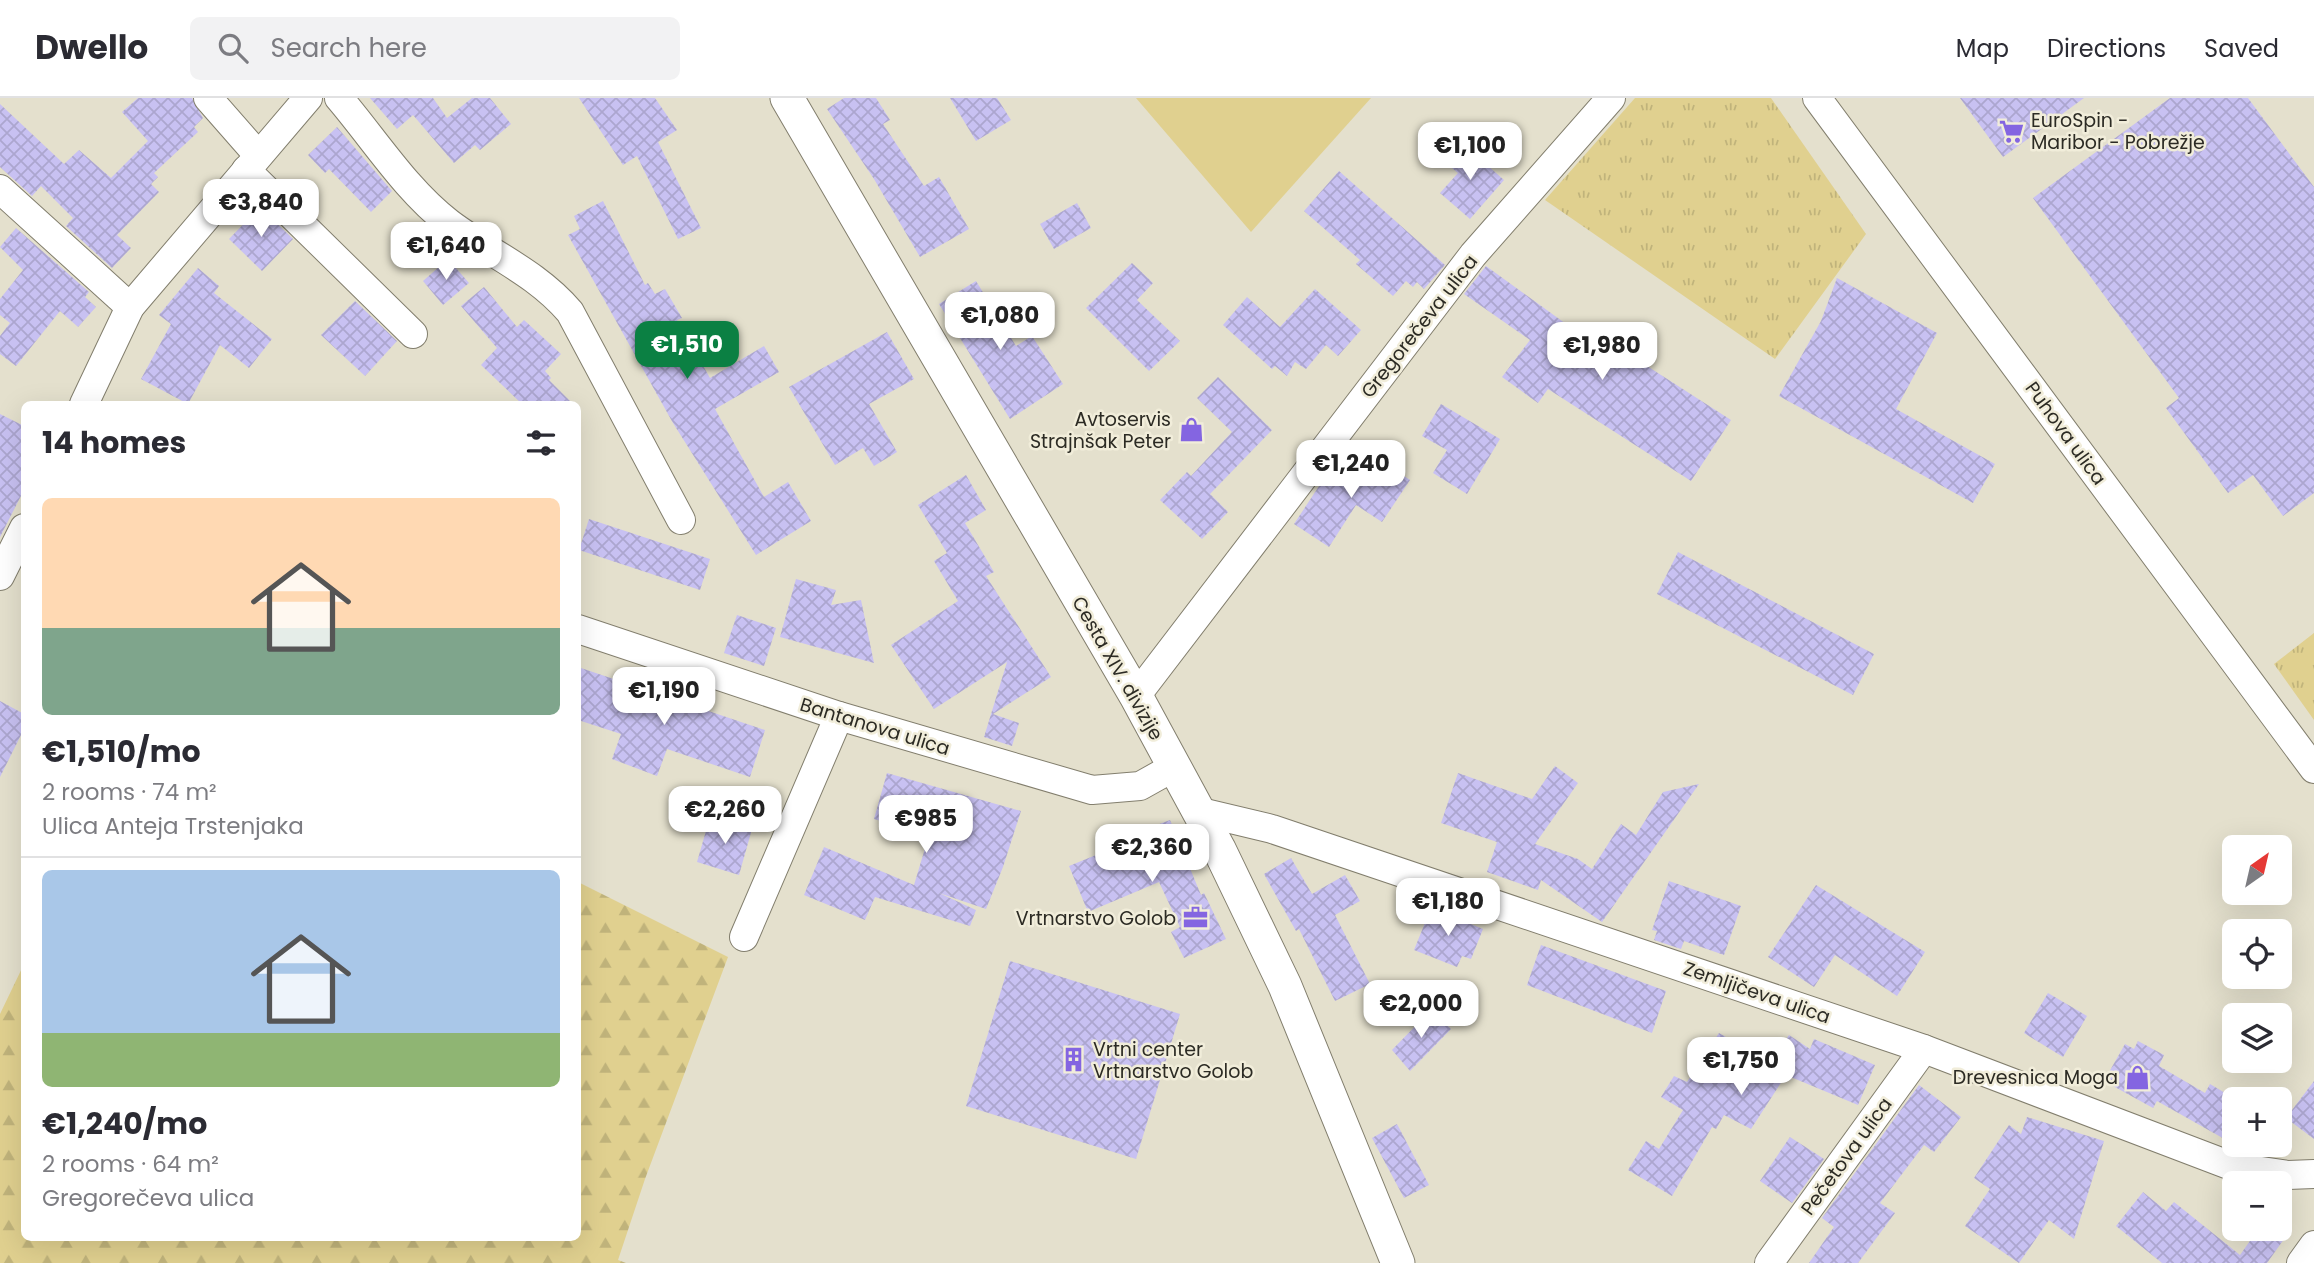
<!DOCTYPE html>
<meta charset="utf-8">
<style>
:root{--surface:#fff;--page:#f2f2f3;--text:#2b2b33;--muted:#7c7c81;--line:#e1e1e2;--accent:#0b8043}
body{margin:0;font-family:Poppins,sans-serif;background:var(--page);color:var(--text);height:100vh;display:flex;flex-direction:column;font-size:26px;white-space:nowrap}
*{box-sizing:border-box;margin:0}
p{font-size:23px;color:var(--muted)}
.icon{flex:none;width:38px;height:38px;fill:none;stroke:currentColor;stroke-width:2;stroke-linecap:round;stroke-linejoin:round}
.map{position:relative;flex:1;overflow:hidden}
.panel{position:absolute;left:21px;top:303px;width:560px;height:840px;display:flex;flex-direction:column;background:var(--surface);border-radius:10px;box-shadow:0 7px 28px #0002}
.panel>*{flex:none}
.needle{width:46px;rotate:34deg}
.controls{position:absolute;left:2222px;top:737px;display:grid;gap:14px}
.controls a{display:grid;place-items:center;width:70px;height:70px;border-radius:10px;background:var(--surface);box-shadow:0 7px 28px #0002;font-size:35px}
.price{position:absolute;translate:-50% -60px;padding:0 16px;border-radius:14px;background:#fff;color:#222;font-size:23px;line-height:46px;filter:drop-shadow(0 2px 4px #0008)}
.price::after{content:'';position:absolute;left:50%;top:42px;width:21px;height:16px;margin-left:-10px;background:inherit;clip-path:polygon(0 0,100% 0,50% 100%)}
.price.on{background:var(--accent);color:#fff}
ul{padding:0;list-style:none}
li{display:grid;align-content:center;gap:14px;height:371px;padding:0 21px}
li+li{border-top:2px solid var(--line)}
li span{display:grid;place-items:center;height:217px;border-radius:10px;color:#555}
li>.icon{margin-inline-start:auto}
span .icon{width:126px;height:126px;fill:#fffc;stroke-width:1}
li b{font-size:30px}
h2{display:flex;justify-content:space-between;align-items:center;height:84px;padding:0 21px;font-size:30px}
header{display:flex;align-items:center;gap:42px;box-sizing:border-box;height:98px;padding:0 35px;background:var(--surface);border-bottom:2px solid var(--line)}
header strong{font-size:33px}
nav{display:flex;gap:38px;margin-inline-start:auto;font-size:24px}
.search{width:490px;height:63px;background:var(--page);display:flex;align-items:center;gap:18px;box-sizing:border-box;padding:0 24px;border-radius:10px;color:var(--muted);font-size:26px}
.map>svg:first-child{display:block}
.grass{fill:url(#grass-tufts)}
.forest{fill:url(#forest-firs)}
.garden{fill:#e0d08f}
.building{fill:url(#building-cross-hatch)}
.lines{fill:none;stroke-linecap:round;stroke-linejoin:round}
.minor-casing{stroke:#827e6d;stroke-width:30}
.tertiary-casing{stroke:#827e6d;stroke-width:35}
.minor{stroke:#fff;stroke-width:28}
.tertiary{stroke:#fff;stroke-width:33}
.labels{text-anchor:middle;stroke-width:5;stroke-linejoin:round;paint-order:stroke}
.poi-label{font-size:19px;fill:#2c2b24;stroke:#f1edda;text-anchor:end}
.street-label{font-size:19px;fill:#2c2b24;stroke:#f1edda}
</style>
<header>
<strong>Dwello</strong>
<div class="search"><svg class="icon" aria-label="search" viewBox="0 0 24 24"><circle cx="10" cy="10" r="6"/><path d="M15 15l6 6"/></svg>Search here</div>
<nav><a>Map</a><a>Directions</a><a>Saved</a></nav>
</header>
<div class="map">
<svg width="2314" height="1165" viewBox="0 0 2314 1165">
<defs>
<pattern id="grass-tufts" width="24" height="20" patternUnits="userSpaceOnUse" patternTransform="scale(1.75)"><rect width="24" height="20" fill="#e0d08f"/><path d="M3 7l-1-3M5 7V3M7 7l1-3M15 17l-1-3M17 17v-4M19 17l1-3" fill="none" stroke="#c0b37b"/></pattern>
<pattern id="forest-firs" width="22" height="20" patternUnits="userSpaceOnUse" patternTransform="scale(1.75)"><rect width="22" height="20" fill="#e0d08f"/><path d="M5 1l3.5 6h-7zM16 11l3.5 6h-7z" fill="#c0b37b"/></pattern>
<pattern id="building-cross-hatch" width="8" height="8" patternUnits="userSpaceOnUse" patternTransform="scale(1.75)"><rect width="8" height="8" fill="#c8c1f2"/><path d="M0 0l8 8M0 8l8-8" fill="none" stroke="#aca6cf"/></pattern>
</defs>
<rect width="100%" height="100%" fill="#e4e0cd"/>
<g class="grass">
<path d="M 1635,0 L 1771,0 L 1866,136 L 1775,261 L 1545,102 Z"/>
<path d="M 2314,535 L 2314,622 L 2274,566 Z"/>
</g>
<path class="forest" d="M 578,784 L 728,859 L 645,1081 L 618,1162 L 626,1165 L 0,1165 L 0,916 L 24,866 L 24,1139 L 578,1139 Z"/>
<path class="garden" d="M 1136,0 L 1371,0 L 1251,134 Z"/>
<g class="building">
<path d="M 138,0 L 192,0 L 203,20 L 194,29 L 198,34 L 154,75 L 158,79 L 151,86 L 159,94 L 117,137 L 131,150 L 112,170 L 66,128 L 73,120 L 41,88 L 32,98 L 0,69 L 0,6 L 64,66 L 79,52 L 111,80 L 148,43 L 122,14 Z"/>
<path d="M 370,0 L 433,0 L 447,20 L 472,0 L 490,0 L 511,26 L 480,52 L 475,47 L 454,65 L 413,17 L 397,31 Z"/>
<path d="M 579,0 L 655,0 L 677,32 L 658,44 L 701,130 L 678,141 L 637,58 L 623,67 Z"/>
<path d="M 844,0 L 876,0 L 890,22 L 883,26 L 924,88 L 939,79 L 969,131 L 920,159 L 874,81 L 827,11 Z"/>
<path d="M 950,0 L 997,0 L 1011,22 L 976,43 Z"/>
<path d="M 1960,0 L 2084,0 L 2003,59 Z"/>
<path d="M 2170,0 L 2248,0 L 2314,89 L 2314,395 L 2283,418 L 2253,377 L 2228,395 L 2166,310 L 2179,300 L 2033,100 Z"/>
<path d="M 337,29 L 392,93 L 371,114 L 329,71 L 325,75 L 308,57 Z"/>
<path d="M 1462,45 L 1504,82 L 1470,121 L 1440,95 L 1458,75 L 1446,65 Z"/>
<path d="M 1339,73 L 1445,167 L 1424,191 L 1417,184 L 1413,189 L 1406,183 L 1393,198 L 1356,166 L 1360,162 L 1304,113 Z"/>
<path d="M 603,103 L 645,187 L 648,185 L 655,196 L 665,191 L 682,220 L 677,222 L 710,280 L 764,248 L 779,274 L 715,311 L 764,399 L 788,384 L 811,423 L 756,457 L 673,325 L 568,137 L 580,131 L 574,118 Z"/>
<path d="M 1077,105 L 1091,130 L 1054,151 L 1040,126 Z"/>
<path d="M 260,109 L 293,141 L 262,173 L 229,141 Z"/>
<path d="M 16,130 L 89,194 L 85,199 L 96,209 L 78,229 L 60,213 L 16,268 L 0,256 L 0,238 L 10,225 L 0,217 L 0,201 L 23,172 L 0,149 Z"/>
<path d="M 448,161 L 469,185 L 443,207 L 423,183 Z"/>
<path d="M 1132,165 L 1153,185 L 1137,202 L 1180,243 L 1149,273 L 1086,210 Z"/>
<path d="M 1486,168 L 1613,260 L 1619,250 L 1731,322 L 1691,383 L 1548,291 L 1538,305 L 1502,279 L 1530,242 L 1464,196 Z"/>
<path d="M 198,170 L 219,188 L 214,195 L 272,241 L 249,270 L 220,247 L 188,306 L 141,281 L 171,226 L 159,217 Z"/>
<path d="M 1837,180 L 1937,235 L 1896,311 L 1995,366 L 1973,405 L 1779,298 L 1821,223 Z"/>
<path d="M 976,183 L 1016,248 L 1032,238 L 1063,286 L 1010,321 L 939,206 Z"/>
<path d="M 484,189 L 517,229 L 524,222 L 561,256 L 545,273 L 551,280 L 549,282 L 573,306 L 522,306 L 481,267 L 497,250 L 461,208 Z"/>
<path d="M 1315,191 L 1361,232 L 1338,258 L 1326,247 L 1306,271 L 1295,264 L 1287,278 L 1275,268 L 1272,271 L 1223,227 L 1247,199 L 1280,229 Z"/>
<path d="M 355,203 L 397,243 L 365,278 L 321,237 Z"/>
<path d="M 887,234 L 914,281 L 869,306 L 897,354 L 874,368 L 863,350 L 835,367 L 789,289 Z"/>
<path d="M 1218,279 L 1272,332 L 1210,396 L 1228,414 L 1202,441 L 1160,402 L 1187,374 L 1191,378 L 1232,334 L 1197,300 Z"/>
<path d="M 1441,306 L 1500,341 L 1467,396 L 1433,375 L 1447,352 L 1422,338 Z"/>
<path d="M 0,316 L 24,328 L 24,392 L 0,439 Z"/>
<path d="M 1374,358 L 1410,382 L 1382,424 L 1356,407 L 1329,449 L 1294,426 L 1329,373 L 1354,390 Z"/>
<path d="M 966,377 L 986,412 L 965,425 L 994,474 L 986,478 L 1051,579 L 993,616 L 1019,625 L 1012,648 L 984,639 L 1007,564 L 934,611 L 891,547 L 958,503 L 934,463 L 947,455 L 918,407 Z"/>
<path d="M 589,421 L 710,461 L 700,492 L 579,452 Z"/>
<path d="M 1678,454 L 1874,556 L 1853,597 L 1657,496 Z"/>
<path d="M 796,481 L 836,492 L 831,507 L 861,502 L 874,565 L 780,539 Z"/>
<path d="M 737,517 L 776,530 L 764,568 L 724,555 Z"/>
<path d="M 578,569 L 765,632 L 750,679 L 667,651 L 657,678 L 612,661 L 621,636 L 578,622 Z"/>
<path d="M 0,603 L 24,616 L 24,631 L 0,679 Z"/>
<path d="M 1555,668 L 1578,685 L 1535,746 L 1578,761 L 1592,771 L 1621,726 L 1636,737 L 1663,694 L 1699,686 L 1602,824 L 1541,782 L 1538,792 L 1487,774 L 1497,744 L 1441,725 L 1458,675 L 1532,701 Z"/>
<path d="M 887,675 L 1021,713 L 1003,769 L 986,811 L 939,795 L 976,812 L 970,828 L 875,799 L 865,822 L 804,797 L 824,749 L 914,787 L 929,737 L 874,721 Z"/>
<path d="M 710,719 L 752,731 L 739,777 L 697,764 Z"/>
<path d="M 1170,722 L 1201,797 L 1204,795 L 1226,841 L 1184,860 L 1171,834 L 1180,829 L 1159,784 L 1088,814 L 1069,768 L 1138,740 L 1136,735 Z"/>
<path d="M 1291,760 L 1312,796 L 1345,777 L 1360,803 L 1335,817 L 1370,886 L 1335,903 L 1299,831 L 1296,833 L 1264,776 Z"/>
<path d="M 1669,783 L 1741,808 L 1724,857 L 1684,843 L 1681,851 L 1654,842 L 1657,833 L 1652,832 Z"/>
<path d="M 1816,787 L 1925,854 L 1897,898 L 1835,857 L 1814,889 L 1768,859 Z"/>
<path d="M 1431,810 L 1483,831 L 1471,861 L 1462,858 L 1457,869 L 1414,852 Z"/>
<path d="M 1541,847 L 1666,893 L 1652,935 L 1527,887 Z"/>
<path d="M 1010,863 L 1180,916 L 1136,1061 L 966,1008 Z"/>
<path d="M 2048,895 L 2087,918 L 2063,959 L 2024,935 Z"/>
<path d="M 1431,912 L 1451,931 L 1410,973 L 1392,952 Z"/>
<path d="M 1719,935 L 1770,965 L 1789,937 L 1810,951 L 1814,941 L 1875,967 L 1858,1007 L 1786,977 L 1751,1031 L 1724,1017 L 1716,1031 L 1712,1029 L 1672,1098 L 1628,1072 L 1646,1043 L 1659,1051 L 1683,1012 L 1661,999 L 1674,978 L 1687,984 Z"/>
<path d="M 2138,943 L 2164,957 L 2159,968 L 2205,995 L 2210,986 L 2235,1001 L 2235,1047 L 2157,1003 L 2153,1010 L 2104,983 L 2125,946 L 2134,951 Z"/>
<path d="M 2314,983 L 2314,1041 L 2286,1020 Z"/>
<path d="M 1919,987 L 1961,1019 L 1934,1054 L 1924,1047 L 1880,1105 L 1895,1115 L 1858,1165 L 1809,1165 L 1834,1129 L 1822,1120 Z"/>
<path d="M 2027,1019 L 2104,1043 L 2074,1141 L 2049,1122 L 2019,1165 L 1965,1128 L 1990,1091 L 1974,1080 L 2009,1027 L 2021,1036 Z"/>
<path d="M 1397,1026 L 1429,1087 L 1404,1100 L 1372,1040 Z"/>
<path d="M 1790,1039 L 1824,1061 L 1792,1105 L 1760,1083 Z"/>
<path d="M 2143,1094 L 2166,1113 L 2174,1104 L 2240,1157 L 2259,1130 L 2292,1130 L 2267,1165 L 2162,1165 L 2116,1128 Z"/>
</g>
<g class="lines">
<defs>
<g id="minor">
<path d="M 208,0 L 258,57"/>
<path d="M 339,0 C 374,41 406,92 449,125 C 490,156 536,174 570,214 L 681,422"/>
<path d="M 1817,0 L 2314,671"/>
<path d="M 246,72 L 413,236"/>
<path d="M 0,91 L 130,209"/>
<path d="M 84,306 L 130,209 L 308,0"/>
<path d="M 0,478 L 24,430"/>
<path d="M 578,531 L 839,618 L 1092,692 L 1140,688 L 1174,669"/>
<path d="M 1136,598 L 1473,157 L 1611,0"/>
<path d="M 1197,713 L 1272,731 L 1924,951 L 2234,1069 L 2288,1077 L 2314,1076"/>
<path d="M 744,839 L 839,618"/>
<path d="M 1769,1165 L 1924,951"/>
<path d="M 2301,1165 L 2314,1147"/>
</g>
<path id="tertiary" d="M 787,0 L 1136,598 L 1219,751 L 1285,888 L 1398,1165"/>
</defs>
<use href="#minor" class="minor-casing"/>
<use href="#tertiary" class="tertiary-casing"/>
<use href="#minor" class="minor"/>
<use href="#tertiary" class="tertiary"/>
</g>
<defs>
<symbol id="supermarket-bare" viewBox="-9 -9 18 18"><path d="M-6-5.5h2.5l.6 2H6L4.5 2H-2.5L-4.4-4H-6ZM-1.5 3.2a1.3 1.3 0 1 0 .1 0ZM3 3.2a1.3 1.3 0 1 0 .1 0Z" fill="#8465e1" stroke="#f1edda" stroke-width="2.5" paint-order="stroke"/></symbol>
<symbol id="shop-bare" viewBox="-9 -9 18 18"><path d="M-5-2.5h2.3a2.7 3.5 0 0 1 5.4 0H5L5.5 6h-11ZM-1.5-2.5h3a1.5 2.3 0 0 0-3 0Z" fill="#8465e1" stroke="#f1edda" stroke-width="2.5" paint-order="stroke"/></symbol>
<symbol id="office-bare" viewBox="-9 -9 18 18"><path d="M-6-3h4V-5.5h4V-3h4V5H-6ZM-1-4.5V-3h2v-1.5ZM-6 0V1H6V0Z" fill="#8465e1" stroke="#f1edda" stroke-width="2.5" paint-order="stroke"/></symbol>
<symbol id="building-bare" viewBox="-9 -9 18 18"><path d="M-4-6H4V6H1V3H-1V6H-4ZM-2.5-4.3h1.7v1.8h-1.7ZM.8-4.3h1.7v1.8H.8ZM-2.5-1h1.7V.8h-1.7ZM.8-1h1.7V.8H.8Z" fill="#8465e1" stroke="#f1edda" stroke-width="2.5" paint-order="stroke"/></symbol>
</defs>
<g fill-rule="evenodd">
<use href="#supermarket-bare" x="1994" y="16" width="35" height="35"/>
<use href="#shop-bare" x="1174" y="314" width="35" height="35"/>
<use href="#office-bare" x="1178" y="802" width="35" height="35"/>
<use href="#building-bare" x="1056" y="944" width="35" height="35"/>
<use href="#shop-bare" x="2120" y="962" width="35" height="35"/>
</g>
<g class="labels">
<g class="poi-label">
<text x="2031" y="29" text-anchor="start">EuroSpin -<tspan x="2031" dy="22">Maribor - Pobrežje</tspan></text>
<text x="1171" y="328">Avtoservis<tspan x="1171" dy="22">Strajnšak Peter</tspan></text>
<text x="1176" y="827">Vrtnarstvo Golob</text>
<text x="1093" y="958" text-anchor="start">Vrtni center<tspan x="1093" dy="22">Vrtnarstvo Golob</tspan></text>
<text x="2118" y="986">Drevesnica Moga</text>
</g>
<g class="street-label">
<text transform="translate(1419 228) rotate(-52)" y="7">Gregorečeva ulica</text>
<text transform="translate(2066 335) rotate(54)" y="7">Puhova ulica</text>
<text transform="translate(1118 570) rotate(60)" y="7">Cesta XIV. divizije</text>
<text transform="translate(875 628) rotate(17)" y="7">Bantanova ulica</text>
<text transform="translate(1757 894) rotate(19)" y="7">Zemljičeva ulica</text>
<text transform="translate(1846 1058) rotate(-54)" y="7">Pečetova ulica</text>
</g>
</g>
</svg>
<div class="controls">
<a><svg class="needle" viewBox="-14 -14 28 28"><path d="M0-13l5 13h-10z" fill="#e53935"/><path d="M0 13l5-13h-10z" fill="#7c7c81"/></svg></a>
<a><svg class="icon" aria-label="locate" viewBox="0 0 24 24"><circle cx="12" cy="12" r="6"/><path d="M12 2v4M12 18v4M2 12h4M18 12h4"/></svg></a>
<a><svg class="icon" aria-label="layers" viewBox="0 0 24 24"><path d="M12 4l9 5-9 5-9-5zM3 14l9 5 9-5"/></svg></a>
<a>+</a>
<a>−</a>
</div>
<b class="price" style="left:1470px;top:84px">€1,100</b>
<b class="price" style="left:261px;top:141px">€3,840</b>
<b class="price" style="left:446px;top:184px">€1,640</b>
<b class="price" style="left:1000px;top:254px">€1,080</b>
<b class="price on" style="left:687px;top:283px">€1,510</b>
<b class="price" style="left:1602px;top:284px">€1,980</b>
<b class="price" style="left:1351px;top:402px">€1,240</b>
<b class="price" style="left:664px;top:629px">€1,190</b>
<b class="price" style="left:725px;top:748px">€2,260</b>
<b class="price" style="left:926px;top:757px">€985</b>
<b class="price" style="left:1152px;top:786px">€2,360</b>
<b class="price" style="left:1448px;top:840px">€1,180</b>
<b class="price" style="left:1421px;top:942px">€2,000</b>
<b class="price" style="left:1741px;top:999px">€1,750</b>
<section class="panel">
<h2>14 homes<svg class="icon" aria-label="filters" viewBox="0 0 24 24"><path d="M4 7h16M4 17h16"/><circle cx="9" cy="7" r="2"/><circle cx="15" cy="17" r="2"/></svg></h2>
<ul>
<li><span style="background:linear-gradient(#ffd9b3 60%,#7fa58c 0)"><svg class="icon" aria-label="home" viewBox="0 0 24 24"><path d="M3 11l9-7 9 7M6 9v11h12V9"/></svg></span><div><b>€1,510/mo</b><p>2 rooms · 74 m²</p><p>Ulica Anteja Trstenjaka</p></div></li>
<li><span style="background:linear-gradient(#a9c7e8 75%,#8fb573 0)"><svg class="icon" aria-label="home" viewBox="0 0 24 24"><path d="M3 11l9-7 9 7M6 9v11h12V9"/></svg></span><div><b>€1,240/mo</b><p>2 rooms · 64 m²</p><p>Gregorečeva ulica</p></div></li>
</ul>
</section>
</div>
